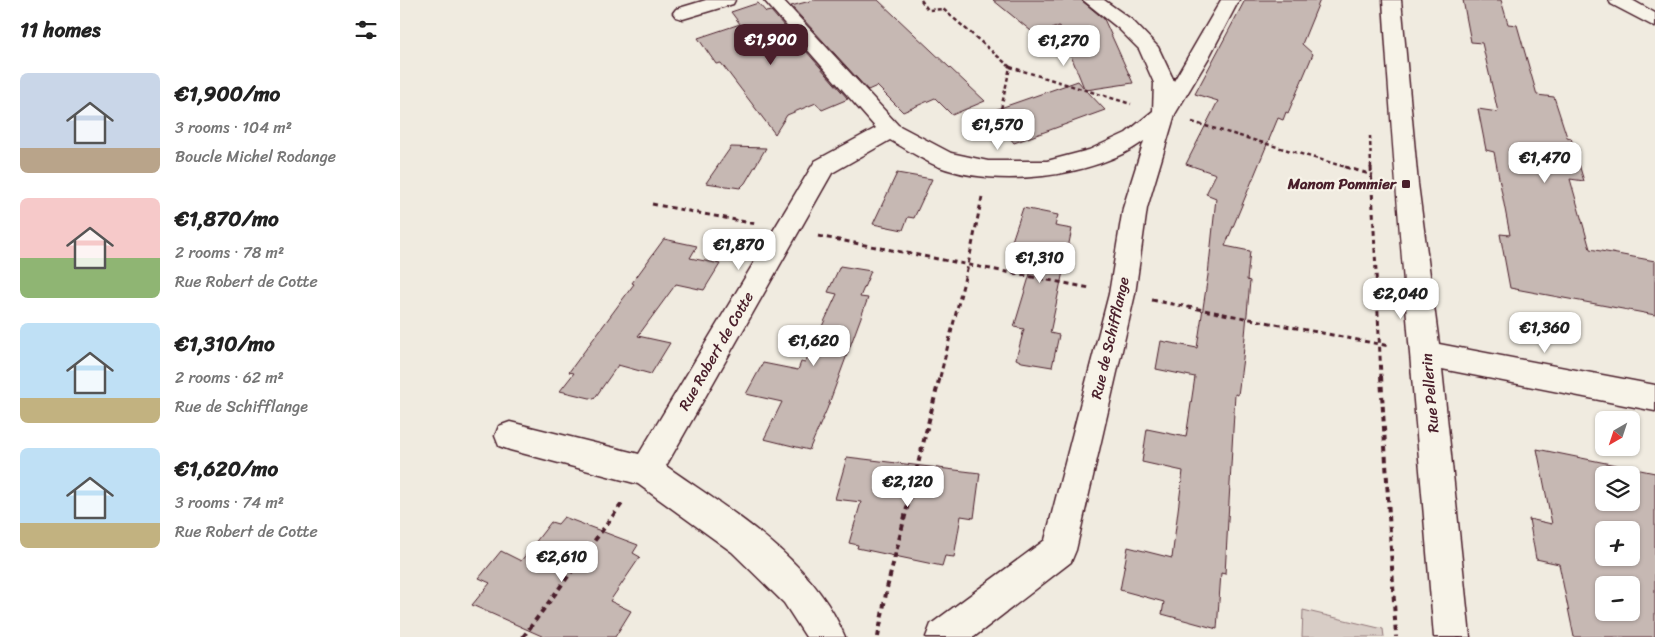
<!DOCTYPE html>
<meta charset="utf-8">
<style>
:root{--surface:#fff;--page:#f2f2f2;--text:#222;--muted:#767676;--accent:#4a1f2b}
body{margin:0;font-family:Sriracha,sans-serif;background:var(--page);color:var(--text);height:100vh;display:flex;flex-direction:column;font-size:19px;white-space:nowrap}
*{box-sizing:border-box;margin:0}
p{font-size:16px;color:var(--muted)}
.icon{flex:none;width:28px;height:28px;fill:none;stroke:currentColor;stroke-width:2;stroke-linecap:round;stroke-linejoin:round}
.map{position:relative;flex:1;overflow:hidden}
.panel{display:flex;flex-direction:column;background:var(--surface);width:400px}
.panel>*{flex:none}
.needle{width:32px;rotate:219deg}
.fabs{position:absolute;left:1195px;top:411px;display:grid;gap:10px}
.fabs a{display:grid;place-items:center;width:45px;height:45px;border-radius:8px;background:var(--surface);box-shadow:0 1px 4px #0004;font-size:25px}
.price{position:absolute;translate:-50% -42px;padding:0 11px;border-radius:10px;background:#fff;color:#222;font-size:16px;line-height:32px;filter:drop-shadow(0 1px 2px #0008)}
.price::after{content:'';position:absolute;left:50%;top:30px;width:15px;height:11px;margin-left:-8px;background:inherit;clip-path:polygon(0 0,100% 0,50% 100%)}
.price.selected{background:var(--accent);color:#fff}
ul{padding:0;list-style:none}
li{display:flex;align-items:center;gap:15px;height:125px;padding:0 20px}
li span{display:grid;place-items:center;flex:none;width:140px;height:100px;border-radius:8px;color:#555}
li>.icon{margin-inline-start:auto}
span .icon{width:60px;height:60px;fill:#fffc;stroke-width:1}
li b{font-size:21px}
h2{display:flex;justify-content:space-between;align-items:center;height:60px;padding:0 20px;font-size:21px}
main{display:flex;flex:1;min-height:0}
.map>svg:first-child{display:block}
.green{fill:#d8cdc6;stroke:#917678}
.building{fill:#c6b8b3;stroke:#4a1f2b;fill-rule:evenodd}
.lines{fill:none;stroke-linecap:round;stroke-linejoin:round}
.minor-casing{stroke:#4a1f2b;stroke-width:3}
.path-far2{stroke:#4a1f2b;stroke-width:2.5;stroke-dasharray:4 3;stroke-linecap:butt}
.path-far1{stroke:#4a1f2b;stroke-width:3;stroke-dasharray:5 4;stroke-linecap:butt}
.path{stroke:#4a1f2b;stroke-width:4;stroke-dasharray:5.5 4.5;stroke-linecap:butt}
.minor{fill:#f7f3e8;fill-rule:evenodd}
.poi-dot{fill:#4a1f2b;stroke:#f7f3e8;stroke-width:2}
.labels{text-anchor:middle;stroke-width:4.5;stroke-linejoin:round;paint-order:stroke}
.poi-label{font-size:15px;font-weight:bold;fill:#4a1f2b;stroke:#f7f3e8;text-anchor:end}
.street-label{font-size:15px;fill:#4a1f2b;stroke:#f7f3e8}
</style>
<main>
<section class="panel">
<h2>11 homes<svg class="icon" aria-label="filters" viewBox="0 0 24 24"><path d="M4 7h16M4 17h16"/><circle cx="9" cy="7" r="2"/><circle cx="15" cy="17" r="2"/></svg></h2>
<ul>
<li><span style="background:linear-gradient(#c9d6e8 75%,#b9a48a 0)"><svg class="icon" aria-label="home" viewBox="0 0 24 24"><path d="M3 11l9-7 9 7M6 9v11h12V9"/></svg></span><div><b>€1,900/mo</b><p>3 rooms · 104 m²</p><p>Boucle Michel Rodange</p></div></li>
<li><span style="background:linear-gradient(#f6c9c9 60%,#8fb573 0)"><svg class="icon" aria-label="home" viewBox="0 0 24 24"><path d="M3 11l9-7 9 7M6 9v11h12V9"/></svg></span><div><b>€1,870/mo</b><p>2 rooms · 78 m²</p><p>Rue Robert de Cotte</p></div></li>
<li><span style="background:linear-gradient(#bfe0f5 75%,#c2b280 0)"><svg class="icon" aria-label="home" viewBox="0 0 24 24"><path d="M3 11l9-7 9 7M6 9v11h12V9"/></svg></span><div><b>€1,310/mo</b><p>2 rooms · 62 m²</p><p>Rue de Schifflange</p></div></li>
<li><span style="background:linear-gradient(#bfe0f5 75%,#c2b280 0)"><svg class="icon" aria-label="home" viewBox="0 0 24 24"><path d="M3 11l9-7 9 7M6 9v11h12V9"/></svg></span><div><b>€1,620/mo</b><p>3 rooms · 74 m²</p><p>Rue Robert de Cotte</p></div></li>
</ul>
</section>
<div class="map">
<svg width="1255" height="637" viewBox="0 0 1255 637">
<rect width="100%" height="100%" fill="#f0ebe0"/>
<filter id="ink" filterUnits="userSpaceOnUse"><feTurbulence type="fractalNoise" baseFrequency=".02" numOctaves="2"/><feDisplacementMap in="SourceGraphic" scale="10" xChannelSelector="R" yChannelSelector="G"/><feConvolveMatrix kernelMatrix="1 2 1 2 8 2 1 2 1" color-interpolation-filters="sRGB"/></filter>
<g filter="url(#ink)">
<path class="green" d="M 903,610 L 983,629 L 984,637 L 902,637 Z"/>
<g class="building">
<path d="M 414,0 L 478,0 L 585,101 L 552,115 L 535,98 L 503,112 L 477,86 L 468,90 L 391,6 Z"/>
<path d="M 593,0 L 681,0 L 704,19 L 733,83 L 686,90 L 705,110 L 614,143 L 589,112 L 678,81 L 684,88 L 659,26 L 636,35 Z"/>
<path d="M 845,0 L 920,0 L 902,44 L 913,54 L 888,113 L 886,112 L 883,120 L 878,118 L 825,246 L 850,251 L 847,280 L 850,281 L 843,358 L 838,395 L 835,394 L 825,574 L 821,573 L 817,629 L 762,614 L 764,602 L 720,590 L 728,547 L 772,558 L 783,471 L 742,462 L 747,429 L 786,437 L 795,377 L 756,369 L 761,341 L 797,348 L 808,275 L 816,198 L 806,194 L 816,174 L 786,164 L 818,101 L 795,94 Z"/>
<path d="M 1063,0 L 1101,0 L 1108,24 L 1117,25 L 1137,95 L 1154,97 L 1167,137 L 1171,138 L 1184,181 L 1170,179 L 1190,249 L 1255,261 L 1255,315 L 1110,288 L 1100,234 L 1110,235 L 1094,152 L 1086,150 L 1078,109 L 1098,112 L 1082,43 L 1071,42 Z"/>
<path d="M 358,3 L 366,12 L 371,11 L 448,99 L 422,110 L 416,103 L 387,115 L 375,134 L 321,63 L 316,64 L 298,38 L 340,24 L 331,12 Z"/>
<path d="M 331,147 L 366,148 L 345,183 L 340,188 L 306,183 Z"/>
<path d="M 497,173 L 532,179 L 514,218 L 508,217 L 503,230 L 473,224 Z"/>
<path d="M 623,208 L 658,215 L 655,226 L 672,229 L 650,333 L 659,335 L 652,367 L 622,362 L 616,359 L 624,329 L 614,327 L 636,254 L 609,250 Z"/>
<path d="M 264,239 L 297,246 L 290,258 L 320,264 L 304,290 L 276,284 L 238,336 L 270,343 L 251,374 L 218,365 L 194,399 L 160,391 L 174,373 L 169,372 L 234,284 L 232,283 Z"/>
<path d="M 440,266 L 471,271 L 460,297 L 468,298 L 427,409 L 409,450 L 364,439 L 382,402 L 346,394 L 363,363 L 398,370 L 401,362 L 405,363 L 437,294 L 428,292 Z"/>
<path d="M 1137,449 L 1255,473 L 1255,637 L 1174,637 L 1159,564 L 1136,559 L 1129,519 L 1152,524 ZM 1204,475 L 1231,475 L 1231,502 L 1204,502 ZM 1204,530 L 1231,530 L 1231,558 L 1204,558 ZM 1204,585 L 1231,585 L 1231,612 L 1204,612 Z"/>
<path d="M 447,457 L 580,473 L 574,518 L 561,516 L 554,557 L 545,556 L 542,566 L 457,548 L 458,545 L 449,543 L 461,502 L 435,499 Z"/>
<path d="M 164,517 L 238,545 L 233,553 L 240,557 L 210,601 L 231,611 L 215,637 L 144,637 L 72,605 L 90,583 L 79,578 L 101,551 L 121,561 L 151,522 L 158,524 Z"/>
</g>
<g class="lines">
<defs>
<g id="minor">
<path d="M 306,0 L 335,0 L 333,4 L 283,19 L 276,17 L 273,13 L 276,9 Z"/>
<path d="M 364,0 L 383,0 L 498,125 L 551,153 L 588,161 L 647,161 L 689,150 L 726,133 L 753,111 L 754,83 L 739,49 L 718,28 L 683,0 L 704,0 L 732,20 L 758,47 L 774,81 L 821,0 L 839,0 L 808,59 L 775,114 L 747,208 L 735,294 L 676,550 L 671,562 L 574,637 L 526,637 L 531,624 L 645,540 L 709,294 L 723,208 L 744,141 C 694,178 594,189 537,166 C 521,159 505,148 490,140 L 432,173 L 266,466 C 332,512 413,559 445,637 L 406,637 L 384,603 L 332,552 L 238,484 L 110,450 L 99,446 L 95,436 L 99,426 L 110,422 L 239,454 L 415,161 L 476,128 Z"/>
<path d="M 983,0 L 1001,0 L 1018,184 L 1039,344 L 1255,385 L 1255,411 L 1042,369 L 1070,637 L 1034,637 C 1017,425 996,213 983,0 Z"/>
<path d="M 1209,0 L 1232,0 L 1255,13 L 1255,27 L 1211,4 Z"/>
</g>
</defs>
<use href="#minor" class="minor-casing"/>
<g class="path-far2">
<path d="M 521,0 L 528,10 L 543,9 L 610,67 L 594,142"/>
<path d="M 610,67 L 731,104"/>
<path d="M 792,122 L 949,168"/>
<path d="M 970,136 L 971,168"/>
</g>
<g class="path-far1">
<path d="M 945,167 L 973,175"/>
<path d="M 971,167 L 981,377"/>
<path d="M 252,204 L 356,224"/>
<path d="M 418,236 L 690,288"/>
<path d="M 752,300 L 989,346"/>
<path d="M 540,377 L 568,265 L 582,197"/>
</g>
<g class="path">
<path d="M 981,376 L 996,637"/>
<path d="M 123,637 L 224,501"/>
<path d="M 478,637 L 487,588 L 540,376"/>
</g>
<use href="#minor" class="minor"/>
</g>
</g>
<rect class="poi-dot" x="1001" y="179" width="10" height="10" rx="2.5"/>
<g class="labels">
<g class="poi-label">
<text x="996" y="189">Manom Pommier</text>
</g>
<g class="street-label">
<text transform="translate(710 338) rotate(-77)" y="5">Rue de Schifflange</text>
<text transform="translate(316 351) rotate(-60)" y="5">Rue Robert de Cotte</text>
<text transform="translate(1030 393) rotate(-95)" y="5">Rue Pellerin</text>
</g>
</g>
</svg>
<div class="fabs">
<a><svg class="needle" viewBox="-14 -14 28 28"><path d="M0-13l5 13h-10z" fill="#e53935"/><path d="M0 13l5-13h-10z" fill="#767676"/></svg></a>
<a><svg class="icon" aria-label="layers" viewBox="0 0 24 24"><path d="M12 4l9 5-9 5-9-5zM3 14l9 5 9-5"/></svg></a>
<a>+</a>
<a>−</a>
</div>
<b class="price selected" style="left:371px;top:66px">€1,900</b>
<b class="price" style="left:664px;top:67px">€1,270</b>
<b class="price" style="left:598px;top:151px">€1,570</b>
<b class="price" style="left:1145px;top:184px">€1,470</b>
<b class="price" style="left:339px;top:271px">€1,870</b>
<b class="price" style="left:640px;top:284px">€1,310</b>
<b class="price" style="left:1001px;top:320px">€2,040</b>
<b class="price" style="left:1145px;top:354px">€1,360</b>
<b class="price" style="left:414px;top:367px">€1,620</b>
<b class="price" style="left:508px;top:508px">€2,120</b>
<b class="price" style="left:162px;top:583px">€2,610</b>
</div>
</main>
